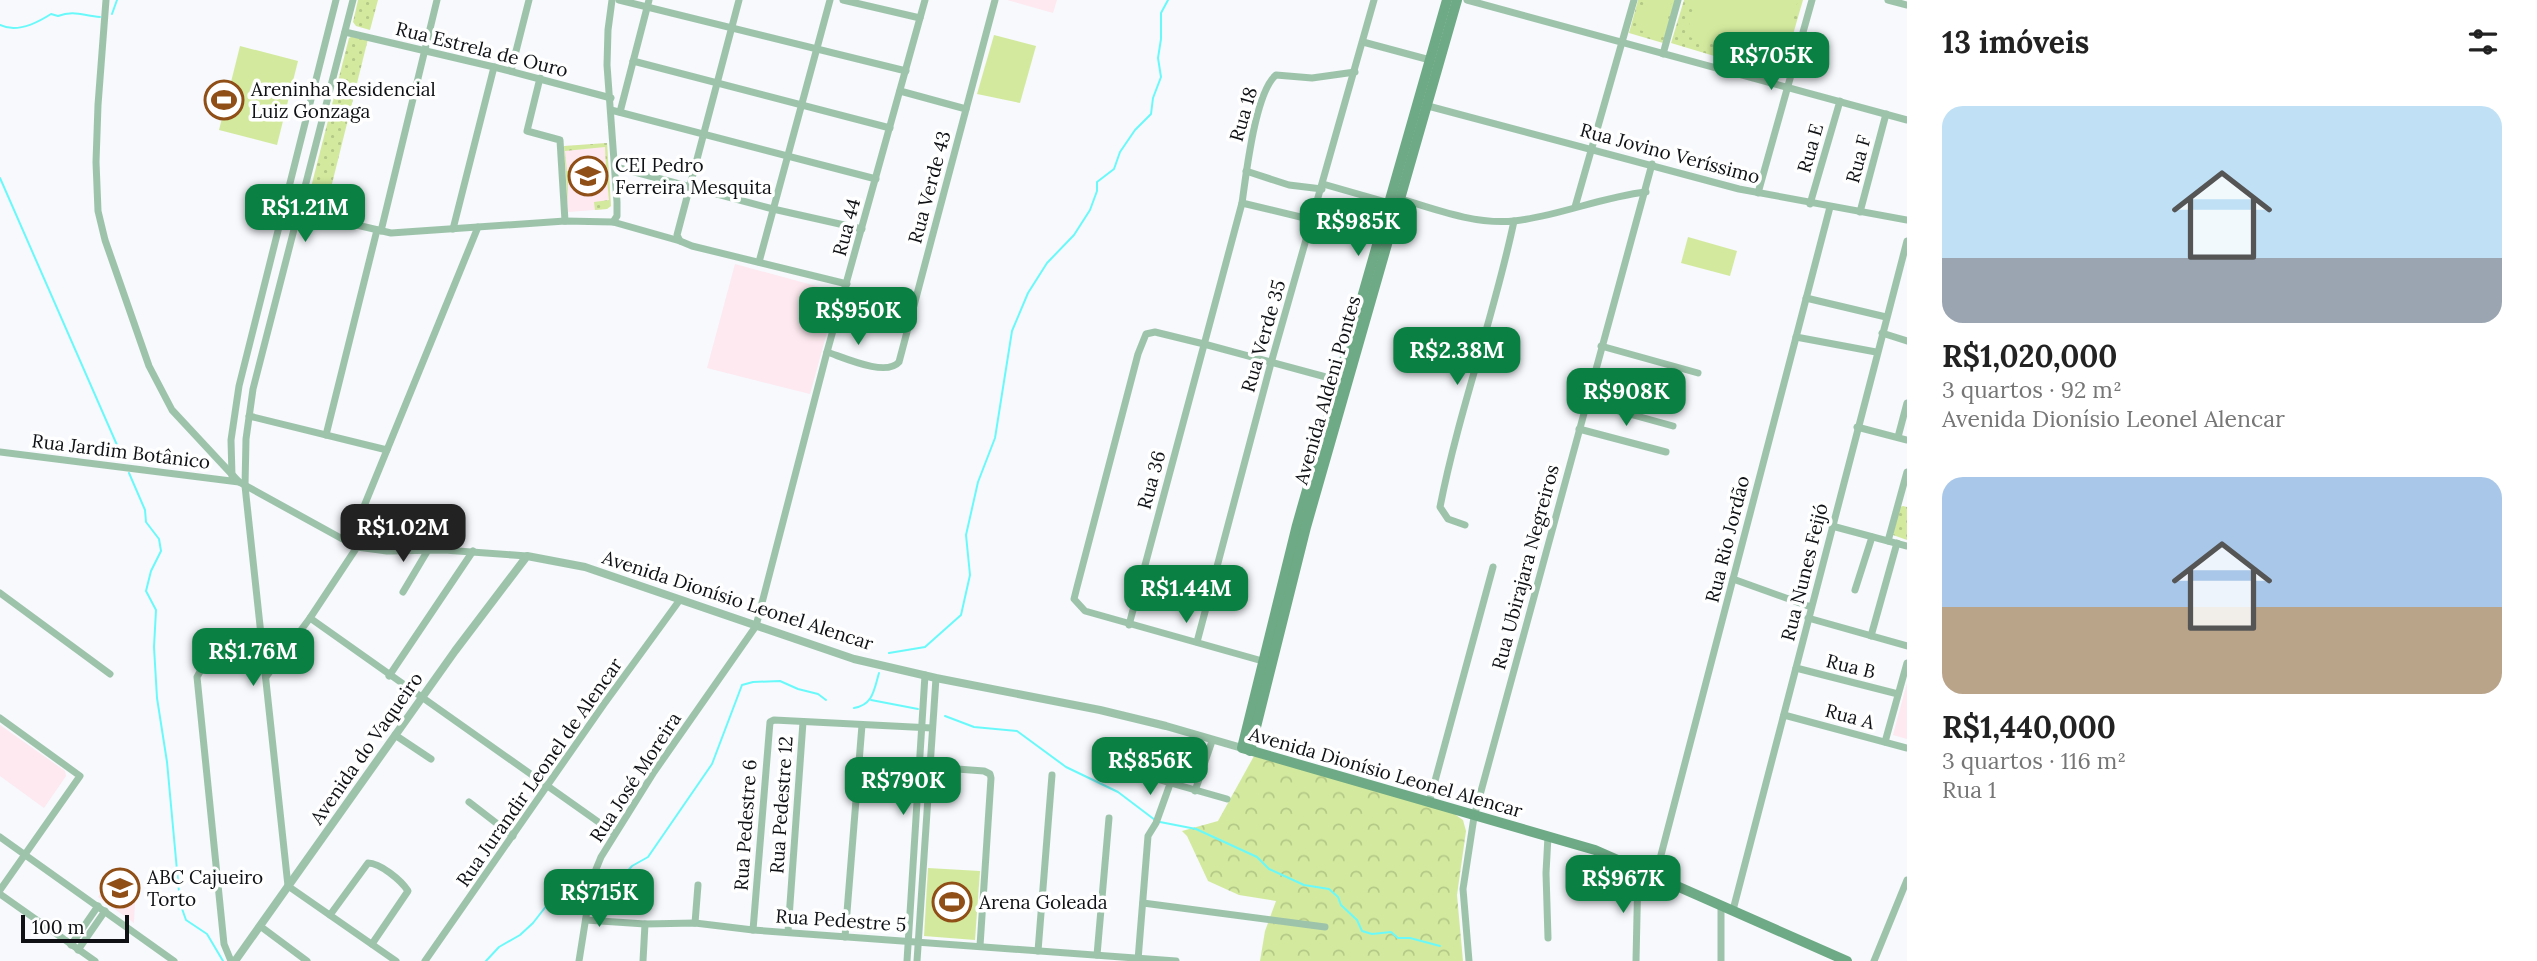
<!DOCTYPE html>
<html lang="pt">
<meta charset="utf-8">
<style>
:root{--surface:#fff;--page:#f2f2f2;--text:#222;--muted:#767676;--accent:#0b8043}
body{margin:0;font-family:Lora,serif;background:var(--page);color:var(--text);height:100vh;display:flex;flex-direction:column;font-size:26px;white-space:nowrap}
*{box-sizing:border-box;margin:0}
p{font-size:23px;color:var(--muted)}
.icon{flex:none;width:38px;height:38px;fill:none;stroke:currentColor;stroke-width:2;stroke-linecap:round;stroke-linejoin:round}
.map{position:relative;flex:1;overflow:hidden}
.side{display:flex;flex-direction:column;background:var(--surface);width:630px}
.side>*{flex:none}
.scale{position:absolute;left:21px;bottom:18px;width:108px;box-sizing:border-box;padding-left:7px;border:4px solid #0f1114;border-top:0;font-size:19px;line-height:24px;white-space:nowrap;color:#0f1114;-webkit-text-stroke:5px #fff;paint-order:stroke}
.price{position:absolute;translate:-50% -60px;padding:0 16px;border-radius:14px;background:var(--accent);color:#fff;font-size:23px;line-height:46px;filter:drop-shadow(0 2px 4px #0008)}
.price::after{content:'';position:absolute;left:50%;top:42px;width:21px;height:16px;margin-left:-10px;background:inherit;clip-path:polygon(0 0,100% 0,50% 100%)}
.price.active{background:#222;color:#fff}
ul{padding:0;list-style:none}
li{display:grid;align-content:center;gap:14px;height:371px;padding:0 35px}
li span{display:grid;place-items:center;height:217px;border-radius:21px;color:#555}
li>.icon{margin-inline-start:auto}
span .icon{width:126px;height:126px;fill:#fffc;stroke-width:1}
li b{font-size:30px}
h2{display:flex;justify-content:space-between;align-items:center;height:84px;padding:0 35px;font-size:30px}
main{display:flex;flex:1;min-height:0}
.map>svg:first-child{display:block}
.education{fill:#fde9ef}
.grass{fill:url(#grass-dots)}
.forest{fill:url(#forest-crowns)}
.garden{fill:#d3ea9e}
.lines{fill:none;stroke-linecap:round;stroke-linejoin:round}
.stream{stroke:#6af9fa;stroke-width:2}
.minor{stroke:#9dc4ab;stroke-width:7}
.tertiary{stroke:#9dc4ab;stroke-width:8}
.secondary{stroke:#6eaa85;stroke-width:10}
.labels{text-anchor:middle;stroke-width:7;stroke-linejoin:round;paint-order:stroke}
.street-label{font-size:19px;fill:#0f1114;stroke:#fff}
.poi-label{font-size:19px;fill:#0f1114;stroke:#fff;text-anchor:start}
</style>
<main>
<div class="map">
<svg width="1907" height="961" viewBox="0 0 1907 961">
<defs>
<pattern id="grass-dots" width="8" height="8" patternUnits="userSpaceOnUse" patternTransform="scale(1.75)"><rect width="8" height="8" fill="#d3ea9e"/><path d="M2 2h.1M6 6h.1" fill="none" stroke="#b4c887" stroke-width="1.8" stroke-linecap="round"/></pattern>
<pattern id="forest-crowns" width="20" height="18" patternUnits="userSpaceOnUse" patternTransform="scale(1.75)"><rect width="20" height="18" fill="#d3ea9e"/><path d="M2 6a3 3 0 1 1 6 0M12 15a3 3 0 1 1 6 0" fill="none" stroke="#b4c887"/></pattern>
</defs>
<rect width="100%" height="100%" fill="#f7f9fd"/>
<g class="education">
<path d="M 1007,0 L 1057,0 L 1053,13 Z"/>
<path d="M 607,143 L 611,206 L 607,209 L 568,212 L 564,146 Z"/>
<path d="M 735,264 L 838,292 L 810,394 L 707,368 Z"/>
<path d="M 1907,683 L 1907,739 L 1893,735 Z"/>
<path d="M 0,725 L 65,771 L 66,776 L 44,808 L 0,776 Z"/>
<path d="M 120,867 L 136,879 L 134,923 L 98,897 Z"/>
</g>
<g class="grass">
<path d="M 358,0 L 378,0 L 370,30 L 356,26 L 353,22 Z"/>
<path d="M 1638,0 L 1675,0 L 1663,43 L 1629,33 Z"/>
<path d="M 1684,0 L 1803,0 L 1781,76 L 1671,43 Z"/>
<path d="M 352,36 L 368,39 L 325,212 L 310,208 L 307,203 L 349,38 Z"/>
<path d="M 607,143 L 611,206 L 607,209 L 595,210 L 594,202 L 609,200 L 607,180 L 592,181 L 591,170 L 606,168 L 605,147 L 565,151 L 567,171 L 582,170 L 583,181 L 568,183 L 568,204 L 564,146 Z"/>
<path d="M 1903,506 L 1907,507 L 1907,540 L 1893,535 L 1900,507 Z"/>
</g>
<path class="forest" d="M 1254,756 L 1453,813 L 1463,820 L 1466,831 L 1457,895 L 1463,961 L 1260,961 L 1265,931 L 1276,901 L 1239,895 L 1208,881 L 1187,836 L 1182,831 L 1218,821 Z"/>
<g class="garden">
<path d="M 1645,0 L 1672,0 L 1662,37 L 1636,29 Z"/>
<path d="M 1696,0 L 1798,0 L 1780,63 L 1686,36 Z"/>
<path d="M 994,35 L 1036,46 L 1020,103 L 977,94 Z"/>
<path d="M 240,46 L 298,61 L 277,145 L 219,130 Z"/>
<path d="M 1688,237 L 1737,251 L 1730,276 L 1681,263 Z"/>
<path d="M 928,868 L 980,871 L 975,940 L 924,936 Z"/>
</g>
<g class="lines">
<g class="stream">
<path d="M 112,14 L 117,0"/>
<path d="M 0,25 C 16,33 37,23 51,14 L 58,16 C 74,10 84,16 100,17"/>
<path d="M 0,178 L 124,461"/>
<path d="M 129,473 L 145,510 L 146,522 L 159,539 L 161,551 L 151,571 L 146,591 L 156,610 L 154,647 L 157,698 L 167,762 L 180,903 L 186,920 L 207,934 L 223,961"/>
<path d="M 889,653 L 925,647 L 961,615 L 970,575 L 966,535 L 978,482 L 995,438 L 1012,331 L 1028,293 L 1047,263 L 1074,235 L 1090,210 L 1097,191 L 1097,182 L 1114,169 L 1120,152 L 1135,130 L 1151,114 L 1153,98 L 1161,77 L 1158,58 L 1161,39 L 1161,13 L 1168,0"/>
<path d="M 871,700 L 918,709"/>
<path d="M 854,708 C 873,705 874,690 879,673"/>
<path d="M 945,716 L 974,727 L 1017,731 L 1066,767 L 1118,792 L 1155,820"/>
<path d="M 1160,822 L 1196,829 L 1257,857 L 1269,869 L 1304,885 L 1329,889 L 1338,897 L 1341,905 L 1357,920 L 1362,931 L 1372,934 L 1391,932 L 1398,938 L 1410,938 L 1440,946"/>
<path d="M 595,882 L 620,880 L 632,866 L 648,857 L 712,764 L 742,685 L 753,682 L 780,681 L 798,689 L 818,694 L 826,700"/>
<path d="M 486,961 L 499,947 L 520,935 L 533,923 L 547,905 L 581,896"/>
</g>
<g class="minor">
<path d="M 106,0 L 98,105 L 96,162 L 98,211 L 105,240 L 149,366 L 172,410 L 239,482 L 357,547 L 387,551 L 444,550 L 527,556"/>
<path d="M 353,0 L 253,389 L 246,439 L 245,486 L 288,886 L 396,961"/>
<path d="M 619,0 L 906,71"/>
<path d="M 739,0 L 677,235 L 680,241 L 692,246 L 847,284"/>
<path d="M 843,0 L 920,18"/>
<path d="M 1467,0 L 1907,120"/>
<path d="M 1888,0 L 1907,5"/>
<path d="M 345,32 L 494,67 L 611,98"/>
<path d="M 1363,42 L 1430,60"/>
<path d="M 1663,54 L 1678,0"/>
<path d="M 633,61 L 890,128"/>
<path d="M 511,71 L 529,0"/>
<path d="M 540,78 L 527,131 L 560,140 L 565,221"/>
<path d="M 900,91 L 966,109"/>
<path d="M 1428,106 L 1739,189 L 1907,220"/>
<path d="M 611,110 L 876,179"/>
<path d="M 620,112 L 649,0"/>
<path d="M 616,167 L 773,209 L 862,229"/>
<path d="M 1246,171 L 1289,185 L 1322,189"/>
<path d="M 1323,184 L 1393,204"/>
<path d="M 1758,193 L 1812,0"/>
<path d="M 1398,198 C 1434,209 1476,225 1514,221 C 1559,216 1601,197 1646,192"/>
<path d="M 1242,203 L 1313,220"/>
<path d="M 1810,204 L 1840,101"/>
<path d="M 1575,207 L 1634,0"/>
<path d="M 284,208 L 391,233 L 565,221 L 613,222 L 617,216 L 617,202 L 607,65 L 608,30 L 612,0"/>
<path d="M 1860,212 L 1886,114"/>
<path d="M 613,222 L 680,241"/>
<path d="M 453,229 L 494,67"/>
<path d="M 381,231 L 437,0"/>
<path d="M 759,262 L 830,0"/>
<path d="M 1806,298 L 1886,317"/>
<path d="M 1882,333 L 1907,341"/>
<path d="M 1796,337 L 1876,352"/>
<path d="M 1601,346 L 1698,373"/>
<path d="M 827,352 C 845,358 886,377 899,362 L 995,0"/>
<path d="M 1586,402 L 1673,426"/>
<path d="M 249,416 L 387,450"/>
<path d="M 1857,427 L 1907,440"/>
<path d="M 1579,429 L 1666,452"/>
<path d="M 326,435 L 377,230"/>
<path d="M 1898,437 L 1907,403"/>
<path d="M 0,452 L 239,482"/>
<path d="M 232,476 L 231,440 L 239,386 L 336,0"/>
<path d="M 1465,525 L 1448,519 L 1440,507 C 1459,410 1494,317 1514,221"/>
<path d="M 1832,526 L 1907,546"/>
<path d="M 1888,541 L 1907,472"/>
<path d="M 349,543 L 478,227"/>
<path d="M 1733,579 L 1811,607"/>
<path d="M 1855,590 L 1872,537"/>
<path d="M 403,592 L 428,550"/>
<path d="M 0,593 L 110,674"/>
<path d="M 310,618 L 614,833"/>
<path d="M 1808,618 L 1907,646"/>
<path d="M 1129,625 L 1242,203 C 1246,176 1255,92 1276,75 L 1312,78 L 1355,72"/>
<path d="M 1871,636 L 1897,543"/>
<path d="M 1197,642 L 1271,363 L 1374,0"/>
<path d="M 1266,662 L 1085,611 L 1074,599 L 1077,587 L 1138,354 L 1146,334 L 1155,332 L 1204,344 L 1337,380"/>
<path d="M 1796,668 L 1898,694"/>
<path d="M 389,676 L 473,551"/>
<path d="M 266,677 L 310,618 L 357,547"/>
<path d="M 1784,715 L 1907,748"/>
<path d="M 0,718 L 80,776 L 0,890"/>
<path d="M 395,735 L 431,759"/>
<path d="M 1885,742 L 1907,663"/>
<path d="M 930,767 L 984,771 L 990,774 L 991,778 L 980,946"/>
<path d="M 1125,770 L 1227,799"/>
<path d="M 1195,791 L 1212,741"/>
<path d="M 469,802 L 513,836"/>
<path d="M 1429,803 L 1493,567"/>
<path d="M 0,837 L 174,961"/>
<path d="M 1655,878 L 1830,207"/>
<path d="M 0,894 L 95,961"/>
<path d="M 1143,903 L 1325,927"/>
<path d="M 1733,910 L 1907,241"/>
<path d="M 330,915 L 368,863 C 380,863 401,880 408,891 L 372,944"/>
<path d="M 586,920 L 645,924 L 695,923 L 753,930 L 1176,961"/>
<path d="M 695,923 L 698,885"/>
<path d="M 260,926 L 307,961"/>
<path d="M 753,930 L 770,722 L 774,720 L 932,728"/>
<path d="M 788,932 L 803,722"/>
<path d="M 845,937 L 862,725"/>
<path d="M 1548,938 L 1546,873 L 1548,836"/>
<path d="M 71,945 L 98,906"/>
<path d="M 78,950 L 105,911"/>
<path d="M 1038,951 L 1052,775"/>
<path d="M 1097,955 L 1109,818"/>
<path d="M 1138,960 L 1148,836 L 1156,823 L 1170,784"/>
<path d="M 231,961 L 224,944 L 197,677 L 202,668 L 264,659"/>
<path d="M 425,961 L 604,704 L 679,601"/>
<path d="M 579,961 L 592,879 L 601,857 L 654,772 L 756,626 L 827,352 L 925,0"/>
<path d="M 643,961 L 645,924"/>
<path d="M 907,961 L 925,675"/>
<path d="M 917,961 L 936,678"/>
<path d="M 1469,961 L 1463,889 L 1474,817 L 1652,164"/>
<path d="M 1636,961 L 1638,870"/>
<path d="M 1721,961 L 1721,905"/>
<path d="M 1874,961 L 1907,880"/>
</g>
<path class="tertiary" d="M 235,961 L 455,651 L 527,556 L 585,567 L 854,659 L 936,678 L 1100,710 L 1166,726 L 1242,748"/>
<g class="secondary">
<path d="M 1447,0 L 1297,525 L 1242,748 L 1595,850 L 1847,961"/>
<path d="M 1250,751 L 1306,527 L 1457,0"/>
</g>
</g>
<defs>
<symbol id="stadium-ring" viewBox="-11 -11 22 22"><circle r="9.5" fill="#fff" stroke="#8f4f17" stroke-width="1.5"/><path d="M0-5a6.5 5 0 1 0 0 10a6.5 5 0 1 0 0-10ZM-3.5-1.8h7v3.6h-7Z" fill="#8f4f17"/></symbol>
<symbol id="school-ring" viewBox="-11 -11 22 22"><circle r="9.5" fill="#fff" stroke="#8f4f17" stroke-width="1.5"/><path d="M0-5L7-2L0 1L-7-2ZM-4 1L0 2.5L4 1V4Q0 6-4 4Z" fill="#8f4f17"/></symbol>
</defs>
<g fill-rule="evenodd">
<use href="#stadium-ring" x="202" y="78" width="44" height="44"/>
<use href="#school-ring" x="566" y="154" width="44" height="44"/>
<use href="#school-ring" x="98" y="866" width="44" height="44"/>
<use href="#stadium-ring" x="930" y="880" width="44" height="44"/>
</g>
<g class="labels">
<g class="street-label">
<text transform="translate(482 49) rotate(14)" y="7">Rua Estrela de Ouro</text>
<text transform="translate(1243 114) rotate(-74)" y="7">Rua 18</text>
<text transform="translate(1810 148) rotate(-74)" y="7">Rua E</text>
<text transform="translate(1670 153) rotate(15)" y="7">Rua Jovino Veríssimo</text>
<text transform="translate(1858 159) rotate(-75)" y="7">Rua F</text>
<text transform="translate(929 187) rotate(-75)" y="7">Rua Verde 43</text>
<text transform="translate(846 227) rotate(-75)" y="7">Rua 44</text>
<text transform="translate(1263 336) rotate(-74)" y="7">Rua Verde 35</text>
<text transform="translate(1327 390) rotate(-74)" y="7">Avenida Aldeni Pontes</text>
<text transform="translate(121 451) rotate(7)" y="7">Rua Jardim Botânico</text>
<text transform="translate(1151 480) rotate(-75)" y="7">Rua 36</text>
<text transform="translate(1727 539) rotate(-76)" y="7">Rua Rio Jordão</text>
<text transform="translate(1525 567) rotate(-75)" y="7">Rua Ubirajara Negreiros</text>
<text transform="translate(1804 572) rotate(-76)" y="7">Rua Nunes Feijó</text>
<text transform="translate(738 600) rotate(18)" y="7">Avenida Dionísio Leonel Alencar</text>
<text transform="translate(1851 666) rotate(14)" y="7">Rua B</text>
<text transform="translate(1850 716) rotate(15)" y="7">Rua A</text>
<text transform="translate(366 748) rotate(-55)" y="7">Avenida do Vaqueiro</text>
<text transform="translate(539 772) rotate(-55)" y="7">Rua Jurandir Leonel de Alencar</text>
<text transform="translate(1386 772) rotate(16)" y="7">Avenida Dionísio Leonel Alencar</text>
<text transform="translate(635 777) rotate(-57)" y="7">Rua José Moreira</text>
<text transform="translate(781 805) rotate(-86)" y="7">Rua Pedestre 12</text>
<text transform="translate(745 825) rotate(-86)" y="7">Rua Pedestre 6</text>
<text transform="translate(841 920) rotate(4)" y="7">Rua Pedestre 5</text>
</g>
<g class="poi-label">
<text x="251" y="96">Areninha Residencial<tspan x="251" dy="22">Luiz Gonzaga</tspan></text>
<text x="615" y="172">CEI Pedro<tspan x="615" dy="22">Ferreira Mesquita</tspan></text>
<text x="147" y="884">ABC Cajueiro<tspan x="147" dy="22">Torto</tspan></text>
<text x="979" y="909">Arena Goleada</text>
</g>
</g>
</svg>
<div class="scale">100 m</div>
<b class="price" style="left:1771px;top:92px">R$705K</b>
<b class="price" style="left:305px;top:244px">R$1.21M</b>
<b class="price" style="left:1358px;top:258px">R$985K</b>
<b class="price" style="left:858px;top:347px">R$950K</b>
<b class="price" style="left:1457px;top:387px">R$2.38M</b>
<b class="price" style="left:1626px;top:428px">R$908K</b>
<b class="price active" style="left:403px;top:564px">R$1.02M</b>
<b class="price" style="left:1186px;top:625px">R$1.44M</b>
<b class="price" style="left:253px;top:688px">R$1.76M</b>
<b class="price" style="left:1150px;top:797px">R$856K</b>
<b class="price" style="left:903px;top:817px">R$790K</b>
<b class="price" style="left:1623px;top:915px">R$967K</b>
<b class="price" style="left:599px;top:929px">R$715K</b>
</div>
<section class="side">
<h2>13 imóveis<svg class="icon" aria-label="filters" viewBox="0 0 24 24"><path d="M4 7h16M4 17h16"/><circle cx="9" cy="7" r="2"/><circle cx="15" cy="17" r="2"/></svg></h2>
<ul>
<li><span style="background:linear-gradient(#bfe0f5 70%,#9aa5b1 0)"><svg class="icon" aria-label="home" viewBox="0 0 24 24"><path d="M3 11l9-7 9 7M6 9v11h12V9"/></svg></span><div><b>R$1,020,000</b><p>3 quartos · 92 m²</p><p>Avenida Dionísio Leonel Alencar</p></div></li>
<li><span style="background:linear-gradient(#a9c7e8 60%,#b9a48a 0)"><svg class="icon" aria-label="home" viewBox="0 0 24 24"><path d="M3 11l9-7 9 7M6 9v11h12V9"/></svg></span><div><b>R$1,440,000</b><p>3 quartos · 116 m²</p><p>Rua 1</p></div></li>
</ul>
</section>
</main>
